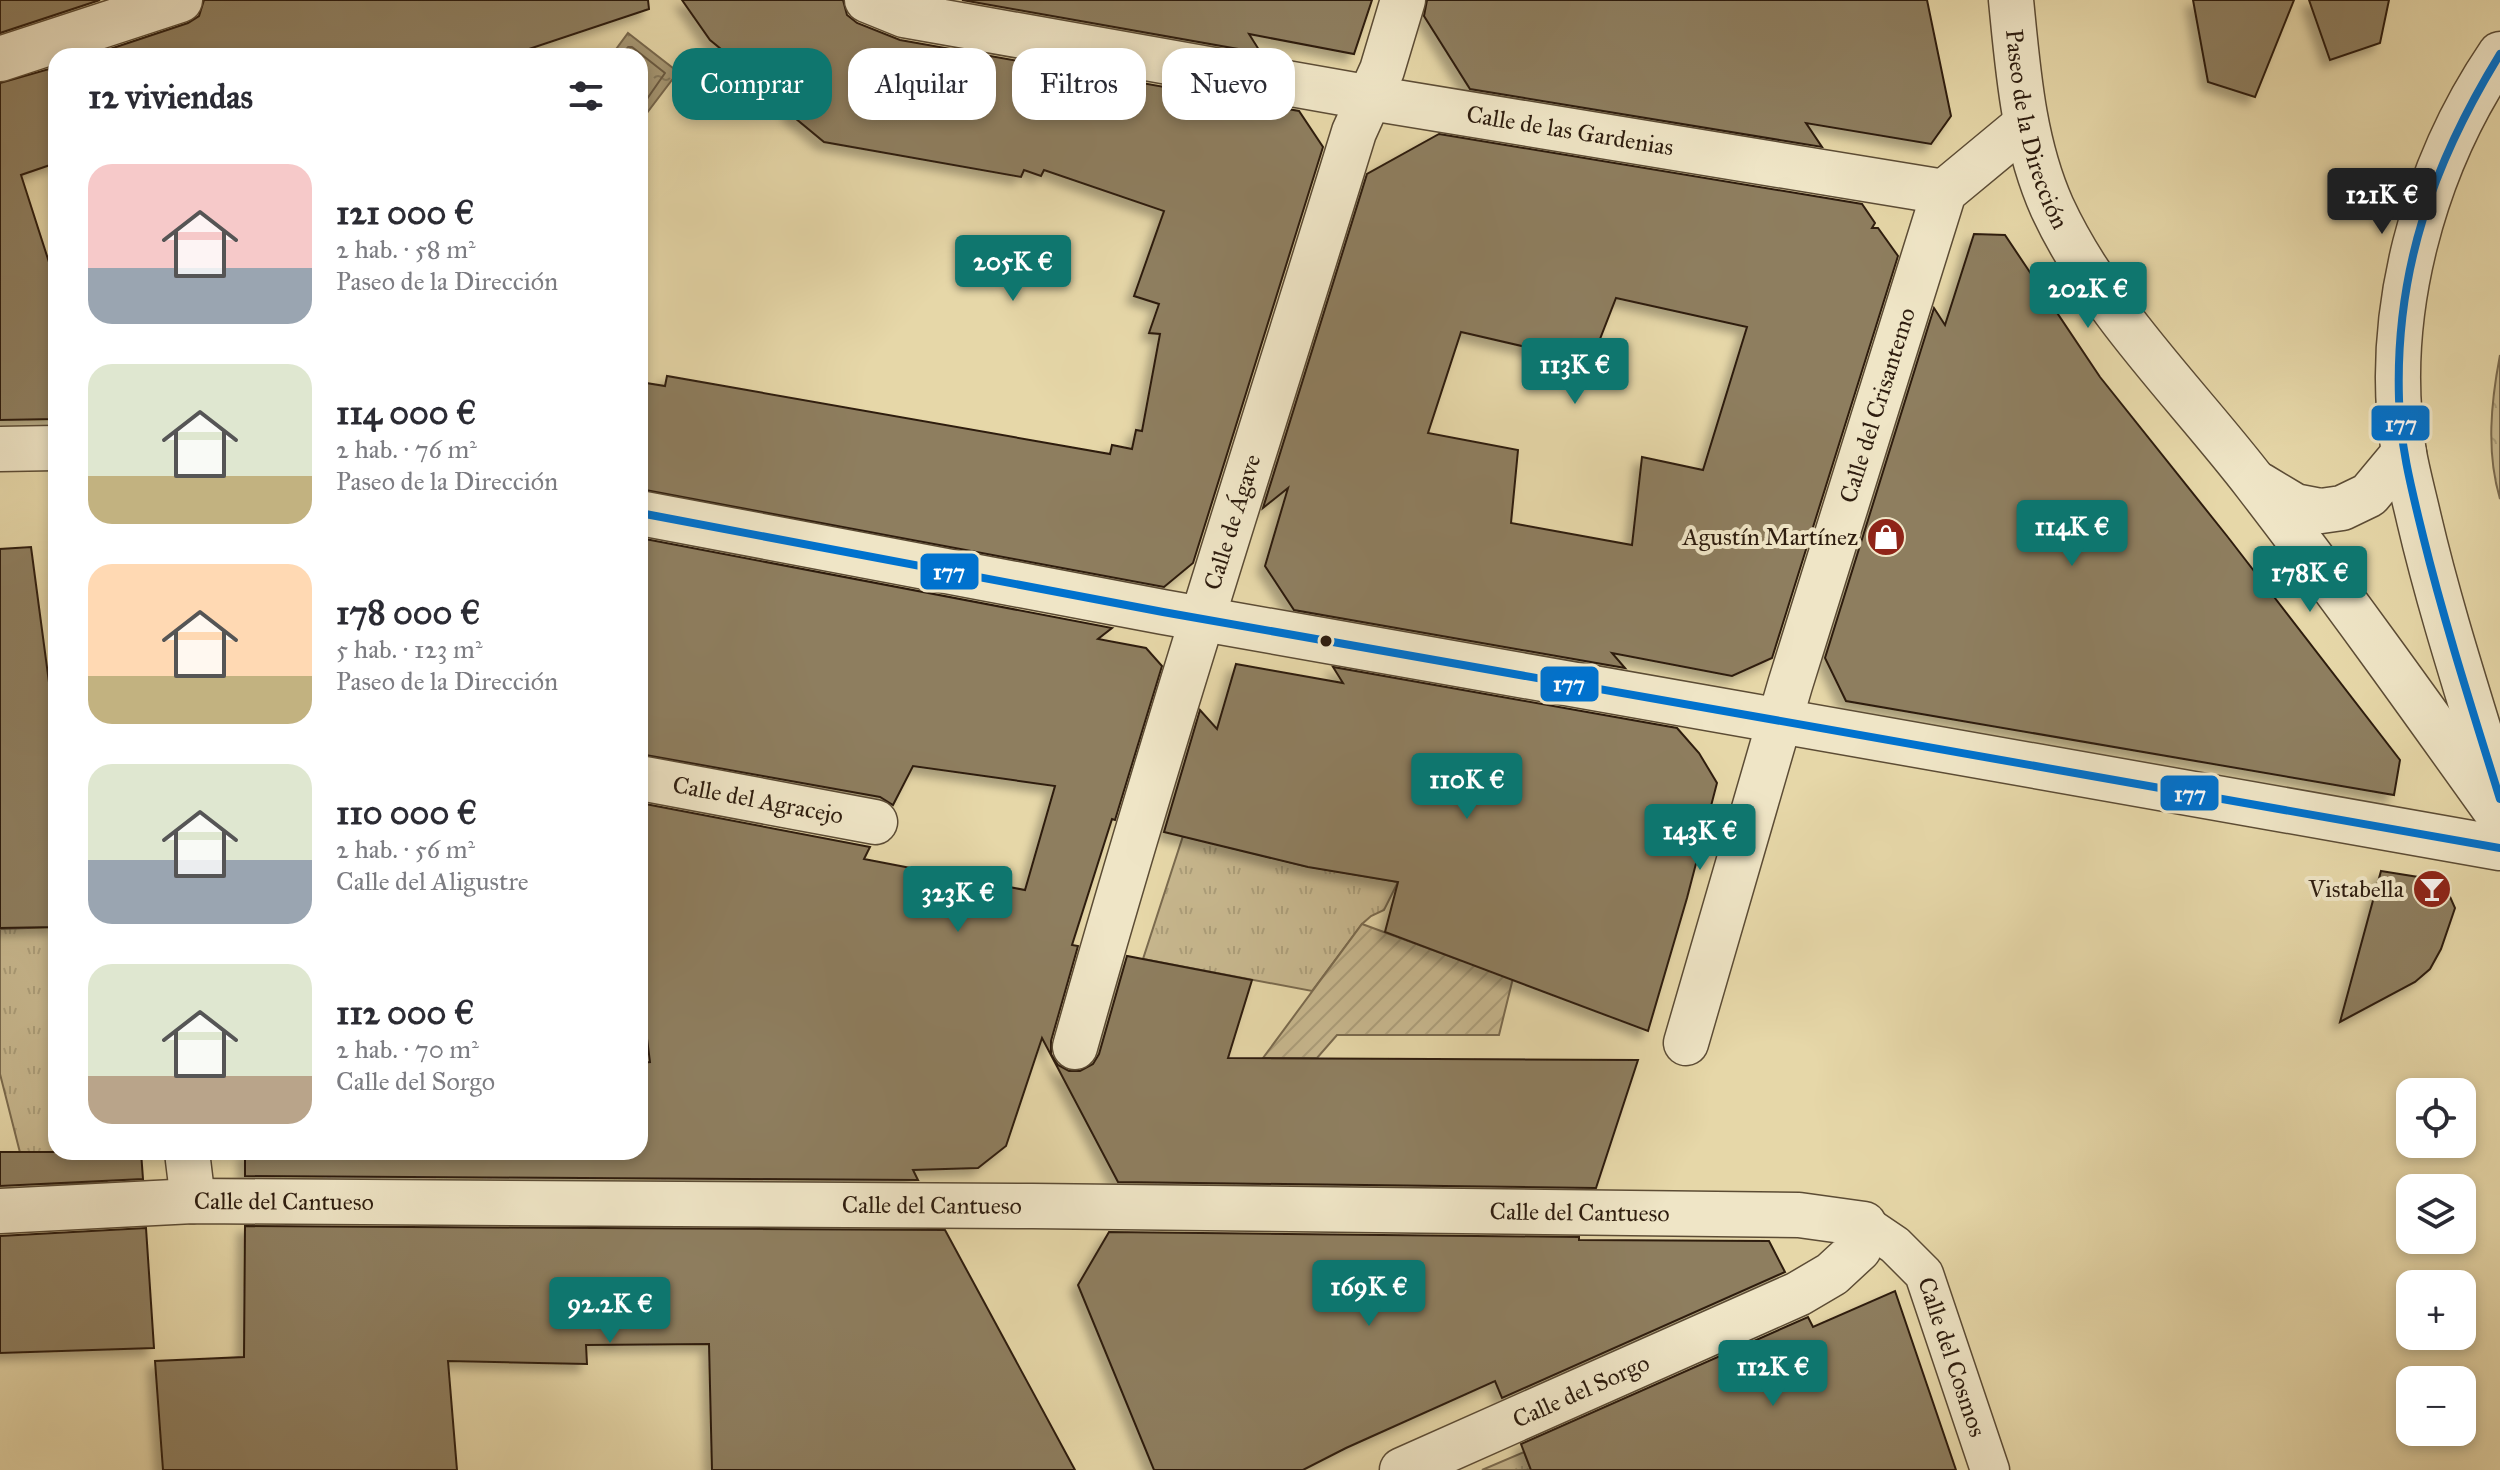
<!DOCTYPE html>
<html lang="es">
<meta charset="utf-8">
<style>
:root{--surface:#fff;--page:#f7f7f7;--text:#2b2b33;--muted:#7c7c81;--accent:#0f766e}
body{margin:0;font-family:"IM FELL Great Primer",serif;background:var(--page);color:var(--text);height:100vh;display:flex;flex-direction:column;font-size:30px;white-space:nowrap}
*{box-sizing:border-box;margin:0}
p{font-size:26px;color:var(--muted)}
.icon{flex:none;width:44px;height:44px;fill:none;stroke:currentColor;stroke-width:2;stroke-linecap:round;stroke-linejoin:round}
.map{position:relative;flex:1;overflow:hidden}
.sheet{position:absolute;left:48px;top:48px;width:600px;height:1112px;display:flex;flex-direction:column;background:var(--surface);border-radius:24px;box-shadow:0 4px 12px #0003}
.sheet>*{flex:none}
.banner{position:absolute;left:672px;top:48px;width:760px;height:72px;display:flex;gap:16px}
.fabs{position:absolute;left:2396px;top:1078px;display:grid;gap:16px}
.fabs a{display:grid;place-items:center;width:80px;height:80px;border-radius:16px;background:var(--surface);box-shadow:0 4px 12px #0003;font-size:40px}
.price{position:absolute;translate:-50% -68px;padding:0 18px;border-radius:8px;background:var(--accent);color:#fff;font-size:26px;line-height:52px;filter:drop-shadow(0 2px 4px #0008)}
.price::after{content:'';position:absolute;left:50%;top:48px;width:24px;height:18px;margin-left:-12px;background:inherit;clip-path:polygon(0 0,100% 0,50% 100%)}
.price.on{background:#222;color:#fff}
ul{padding:0;list-style:none}
li{display:flex;align-items:center;gap:24px;height:200px;padding:0 40px}
li span{display:grid;place-items:center;flex:none;width:224px;height:160px;border-radius:24px;color:#555}
li>.icon{margin-inline-start:auto}
span .icon{width:96px;height:96px;fill:#fffc;stroke-width:1}
li b{font-size:34px}
h2{display:flex;justify-content:space-between;align-items:center;height:96px;padding:0 40px;font-size:34px}
.pill{padding:0 28px;border-radius:24px;background:var(--surface);box-shadow:0 4px 12px #0003;font-size:28px;line-height:72px}
.pill.on{background:var(--accent);color:#fff}
.map>svg:first-child{display:block}
.grass{fill:url(#grass-tufts);stroke:#7a6a4e;stroke-width:2}
.park{fill:url(#park-crowns);stroke:#7a6a4e;stroke-width:2}
.garden{fill:url(#garden-furrows);stroke:#7a6a4e;stroke-width:2}
.water{fill:url(#water-ripples);stroke:#77674c;stroke-width:2}
.lines{fill:none;stroke-linecap:round;stroke-linejoin:round}
.shore{stroke:#6a5a42;stroke-width:2}
.building{fill:#8e7e5f;stroke:#2e1d0f;stroke-width:2;fill-rule:evenodd;filter:url(#shadow)}
.pedestrian-casing{stroke:#5c4c35;stroke-width:41}
.minor-casing{stroke:#5c4c35;stroke-width:47}
.tertiary-casing{stroke:#5c4c35;stroke-width:47}
.pedestrian{stroke:#efe5c6;stroke-width:38}
.minor{stroke:#efe5c6;stroke-width:44}
.tertiary{stroke:#efe5c6;stroke-width:44}
.bus-1-casing{stroke:#efe5c6;stroke-width:14}
.bus-1{stroke:#0072ce;stroke-width:8}
.bus-dot{fill:#2e1d0f;stroke:#efe5c6;stroke-width:3}
.labels{text-anchor:middle;stroke-width:8;stroke-linejoin:round;paint-order:stroke}
.street-label{font-size:24px;fill:#2e1d0f;stroke:#efe5c6}
.poi-label{font-size:24px;fill:#2e1d0f;stroke:#efe5c6;text-anchor:end}
.line-badge{stroke:#efe5c6;stroke-width:3}
.badge-label{font-size:22px;text-anchor:middle;font-weight:bold;fill:#fff}
</style>
<div class="map">
<svg width="2500" height="1470" viewBox="0 0 2500 1470">
<defs>
<pattern id="grass-tufts" width="24" height="20" patternUnits="userSpaceOnUse" patternTransform="scale(2)"><rect width="24" height="20" fill="#c7b78e"/><path d="M3 7l-1-3M5 7V3M7 7l1-3M15 17l-1-3M17 17v-4M19 17l1-3" fill="none" stroke="#ab9d79"/></pattern>
<pattern id="park-crowns" width="20" height="18" patternUnits="userSpaceOnUse" patternTransform="scale(2)"><rect width="20" height="18" fill="#c7b78e"/><path d="M2 6a3 3 0 1 1 6 0M12 15a3 3 0 1 1 6 0" fill="none" stroke="#ab9d79"/></pattern>
<pattern id="garden-furrows" width="10" height="10" patternUnits="userSpaceOnUse" patternTransform="scale(2)"><rect width="10" height="10" fill="#c7b78e"/><path d="M-1 1l2-2M0 10L10 0M9 11l2-2" fill="none" stroke="#ab9d79"/></pattern>
<pattern id="water-ripples" width="26" height="14" patternUnits="userSpaceOnUse" patternTransform="scale(2)"><rect width="26" height="14" fill="#a79874"/><path d="M2 4q2-2 4 0t4 0M15 11q2-2 4 0t4 0" fill="none" stroke="#887b5e"/></pattern>
<filter id="shadow"><feDropShadow dx="-7" dy="7" stdDeviation="4" flood-color="#0004"/></filter>
</defs>
<rect width="100%" height="100%" fill="#e6d7a8"/>
<filter id="stains"><feTurbulence type="fractalNoise" baseFrequency=".0025" numOctaves="4"/><feColorMatrix values="0 0 0 0 .2 0 0 0 0 .09 0 0 0 0 .02 0 0 0 .5 -.17"/></filter>
<radialGradient id="worn" r=".72"><stop offset=".6" stop-color="#630" stop-opacity="0"/><stop offset="1" stop-color="#630" stop-opacity=".3"/></radialGradient>
<g class="grass">
<path d="M 1183,836 L 1305,866 L 1398,882 L 1384,910 L 1371,916 L 1362,924 L 1312,991 L 1143,959 Z"/>
<path d="M 56,927 L 56,1152 L 100,1152 L 107,1183 L 28,1184 L 0,1074 L 0,929 Z"/>
<path d="M 1524,1452 L 1531,1470 L 1482,1470 Z"/>
</g>
<path class="park" d="M 2500,355 L 2500,499 C 2486,452 2491,402 2500,355 Z"/>
<path class="garden" d="M 1362,924 L 1460,960 L 1514,974 L 1499,1035 L 1337,1035 L 1317,1058 L 1263,1058 Z"/>
<path class="water" d="M 628,33 L 678,72 L 640,122 L 640,56 L 611,56 Z"/>
<g class="lines">
<path class="shore" d="M 621,56 L 628,47 L 632,47 L 665,73 L 640,109"/>
</g>
<g class="building">
<path d="M 0,0 L 100,0 L 0,33 Z"/>
<path d="M 204,0 L 648,0 L 649,9 L 508,56 L 89,56 L 188,23 L 199,16 Z"/>
<path d="M 682,0 L 843,0 L 847,15 L 857,23 L 900,40 L 1299,111 L 1323,147 L 1193,563 L 1164,587 L 640,489 L 640,382 L 665,386 L 667,376 L 1110,454 L 1112,445 L 1132,449 L 1136,430 L 1142,431 L 1160,334 L 1149,333 L 1159,304 L 1134,296 L 1164,211 L 1044,170 L 1041,176 L 1024,170 L 1021,177 L 824,142 L 789,113 L 793,108 L 710,40 Z"/>
<path d="M 962,0 L 1372,0 L 1354,54 L 1249,34 L 1261,53 Z"/>
<path d="M 1427,0 L 1927,0 L 1951,116 L 1931,144 L 1806,123 L 1822,147 L 1470,89 L 1424,16 Z"/>
<path d="M 2193,0 L 2294,0 L 2255,97 L 2208,82 Z"/>
<path d="M 2309,0 L 2389,0 L 2380,43 L 2330,60 Z"/>
<path d="M 56,67 L 56,163 L 21,175 L 56,284 L 56,419 L 0,420 L 0,83 Z"/>
<path d="M 1439,134 L 1862,204 L 1875,223 L 1872,228 L 1878,228 L 1898,256 L 1772,658 L 1732,676 L 1612,653 L 1625,668 L 1294,610 L 1265,566 L 1288,488 L 1263,508 L 1367,174 ZM 1616,298 L 1747,327 L 1703,470 L 1642,457 L 1632,545 L 1511,523 L 1518,450 L 1428,433 L 1461,332 L 1591,362 Z"/>
<path d="M 1974,234 L 2005,235 L 2100,377 L 2227,536 L 2400,760 L 2394,795 L 1846,701 L 1825,658 L 1934,308 L 1945,325 Z"/>
<path d="M 640,538 L 1112,628 L 1098,639 L 1146,648 L 1162,666 L 1115,820 L 1112,819 L 1072,945 L 1078,946 L 1051,1041 L 1051,1054 L 1058,1065 L 1069,1071 L 1080,1071 L 1093,1064 L 1099,1054 L 1127,956 L 1252,980 L 1228,1058 L 1638,1060 L 1596,1188 L 1118,1182 L 1042,1038 L 1006,1146 L 978,1168 L 913,1170 L 918,1180 L 245,1176 L 245,1152 L 640,1152 L 640,1063 L 650,1062 L 640,983 L 640,803 L 870,847 L 864,859 L 1025,890 L 1055,786 L 913,766 L 893,805 L 880,797 L 640,754 Z"/>
<path d="M 31,547 L 56,735 L 56,927 L 0,928 L 0,549 Z"/>
<path d="M 1236,664 L 1343,683 L 1333,667 L 1677,728 L 1699,753 L 1717,783 L 1687,898 L 1648,1031 L 1385,932 L 1398,882 L 1308,867 L 1164,832 L 1200,710 L 1217,729 Z"/>
<path d="M 2381,871 L 2443,881 L 2455,908 L 2441,949 L 2430,969 L 2415,982 L 2340,1022 Z"/>
<path d="M 0,1152 L 141,1152 L 143,1179 L 0,1186 Z"/>
<path d="M 245,1226 L 945,1230 L 1075,1470 L 712,1470 L 709,1344 L 586,1345 L 587,1364 L 448,1361 L 457,1470 L 163,1470 L 155,1361 L 244,1357 Z"/>
<path d="M 146,1228 L 154,1348 L 0,1353 L 0,1236 Z"/>
<path d="M 1109,1232 L 1579,1237 L 1579,1240 L 1769,1241 L 1785,1272 L 1502,1398 L 1495,1381 L 1346,1448 L 1303,1470 L 1154,1470 L 1078,1285 Z"/>
<path d="M 1895,1291 L 1956,1470 L 1531,1470 L 1521,1444 L 1808,1317 L 1813,1327 Z"/>
</g>
<g class="lines">
<defs>
<g id="pedestrian">
<path id="s1" d="M 1864,1224 L 1895,1245 L 1924,1274 L 1990,1470"/>
</g>
<g id="minor">
<path id="s2" d="M 867,0 L 904,15 L 1371,98 L 1944,192"/>
<path id="s3" d="M 2011,0 C 2018,70 2023,142 2052,207 C 2100,311 2187,394 2256,484 C 2340,593 2420,705 2500,817"/>
<path d="M 0,59 L 180,0"/>
<path d="M 0,449 L 56,448"/>
<path d="M 2260,485 L 2295,506 L 2321,511 L 2342,508 L 2369,495 L 2404,453"/>
<path d="M 640,513 L 1163,612 L 2500,848"/>
<path id="s4" d="M 640,778 L 875,822"/>
<path id="s5" d="M 1686,1043 L 1790,685 L 1944,192 L 2026,124"/>
<path id="s6" d="M 1075,1047 C 1161,740 1260,437 1354,132 L 1382,70 L 1403,0"/>
<path d="M 187,1152 L 193,1201"/>
<path id="s7" d="M 0,1211 L 193,1201 L 1032,1206 L 1799,1215 L 1864,1224 L 1859,1249 L 1832,1274 L 1798,1294 L 1402,1470"/>
</g>
<path id="tertiary" d="M 2500,54 C 2423,167 2382,317 2404,453 C 2408,475 2414,497 2419,519 C 2441,613 2472,706 2500,799"/>
</defs>
<use href="#pedestrian" class="pedestrian-casing"/>
<use href="#minor" class="minor-casing"/>
<use href="#tertiary" class="tertiary-casing"/>
<use href="#pedestrian" class="pedestrian"/>
<use href="#minor" class="minor"/>
<use href="#tertiary" class="tertiary"/>
<defs>
<g id="bus-1">
<path d="M 2500,54 C 2433,163 2395,270 2399,399 C 2400,445 2412,491 2423,536 C 2445,625 2473,712 2500,799"/>
<path d="M 640,513 L 1163,612 L 2500,848"/>
</g>
</defs>
<use href="#bus-1" class="bus-1-casing"/>
<use href="#bus-1" class="bus-1"/>
</g>
<defs>
<symbol id="shop-disc" viewBox="-11 -11 22 22"><circle r="9.5" fill="#8f2418" stroke="#efe5c6"/><path d="M-5-2.5h2.3a2.7 3.5 0 0 1 5.4 0H5L5.5 6h-11ZM-1.5-2.5h3a1.5 2.3 0 0 0-3 0Z" fill="#fff"/></symbol>
<symbol id="bar-disc" viewBox="-11 -11 22 22"><circle r="9.5" fill="#8f2418" stroke="#efe5c6"/><path d="M-6-5H6L.8 .8V4.5H3.5V6h-7V4.5H-.8V.8Z" fill="#fff"/></symbol>
</defs>
<g fill-rule="evenodd">
<use href="#shop-disc" x="1864" y="515" width="44" height="44"/>
<use href="#bar-disc" x="2410" y="867" width="44" height="44"/>
</g>
<circle class="bus-dot" cx="1326" cy="641" r="7"/>
<g class="labels">
<g class="street-label">
<text dy="8" stroke="none"><textPath href="#s3" startOffset="132">Paseo de la Dirección</textPath></text>
<text dy="8" stroke="none"><textPath href="#s2" startOffset="716">Calle de las Gardenias</textPath></text>
<text dy="8" stroke="none"><textPath href="#s5" startOffset="666">Calle del Crisantemo</textPath></text>
<text dy="8" stroke="none"><textPath href="#s6" startOffset="548">Calle de Ágave</textPath></text>
<text dy="8" stroke="none"><textPath href="#s4" startOffset="120">Calle del Agracejo</textPath></text>
<text dy="8" stroke="none"><textPath href="#s7" startOffset="284">Calle del Cantueso</textPath></text>
<text dy="8" stroke="none"><textPath href="#s7" startOffset="932">Calle del Cantueso</textPath></text>
<text dy="8" stroke="none"><textPath href="#s7" startOffset="1580">Calle del Cantueso</textPath></text>
<text dy="8" stroke="none"><textPath href="#s1" startOffset="166">Calle del Cosmos</textPath></text>
<text transform="translate(1581 1391) rotate(-24)" y="8">Calle del Sorgo</text>
</g>
<g class="poi-label">
<text x="1858" y="545">Agustín Martínez</text>
<text x="2404" y="897">Vistabella</text>
</g>
</g>
<g class="line-badge">
<rect x="2370" y="404" width="61" height="38" rx="8" fill="#0072ce"/>
<rect x="919" y="552" width="61" height="39" rx="8" fill="#0072ce"/>
<rect x="1539" y="665" width="61" height="38" rx="8" fill="#0072ce"/>
<rect x="2159" y="774" width="61" height="38" rx="8" fill="#0072ce"/>
</g>
<g class="badge-label">
<text x="2401" y="431">177</text>
<text x="949" y="579">177</text>
<text x="1569" y="691">177</text>
<text x="2190" y="801">177</text>
</g>
<rect width="100%" height="100%" filter="url(#stains)"/>
<rect width="100%" height="100%" fill="url(#worn)"/>
</svg>
<div class="fabs">
<a><svg class="icon" aria-label="locate" viewBox="0 0 24 24"><circle cx="12" cy="12" r="6"/><path d="M12 2v4M12 18v4M2 12h4M18 12h4"/></svg></a>
<a><svg class="icon" aria-label="layers" viewBox="0 0 24 24"><path d="M12 4l9 5-9 5-9-5zM3 14l9 5 9-5"/></svg></a>
<a>+</a>
<a>−</a>
</div>
<b class="price on" style="left:2382px;top:236px">121K €</b>
<b class="price" style="left:1013px;top:303px">205K €</b>
<b class="price" style="left:2088px;top:330px">202K €</b>
<b class="price" style="left:1575px;top:406px">113K €</b>
<b class="price" style="left:2072px;top:568px">114K €</b>
<b class="price" style="left:2310px;top:614px">178K €</b>
<b class="price" style="left:1467px;top:821px">110K €</b>
<b class="price" style="left:1700px;top:872px">143K €</b>
<b class="price" style="left:958px;top:934px">323K €</b>
<b class="price" style="left:1369px;top:1328px">169K €</b>
<b class="price" style="left:610px;top:1345px">92.2K €</b>
<b class="price" style="left:1773px;top:1408px">112K €</b>
<div class="banner">
<a class="pill on">Comprar</a>
<a class="pill">Alquilar</a>
<a class="pill">Filtros</a>
<a class="pill">Nuevo</a>
</div>
<section class="sheet">
<h2>12 viviendas<svg class="icon" aria-label="filters" viewBox="0 0 24 24"><path d="M4 7h16M4 17h16"/><circle cx="9" cy="7" r="2"/><circle cx="15" cy="17" r="2"/></svg></h2>
<ul>
<li><span style="background:linear-gradient(#f6c9c9 65%,#9aa5b1 0)"><svg class="icon" aria-label="home" viewBox="0 0 24 24"><path d="M3 11l9-7 9 7M6 9v11h12V9"/></svg></span><div><b>121 000 €</b><p>2 hab. · 58 m²</p><p>Paseo de la Dirección</p></div></li>
<li><span style="background:linear-gradient(#dfe7d0 70%,#c2b280 0)"><svg class="icon" aria-label="home" viewBox="0 0 24 24"><path d="M3 11l9-7 9 7M6 9v11h12V9"/></svg></span><div><b>114 000 €</b><p>2 hab. · 76 m²</p><p>Paseo de la Dirección</p></div></li>
<li><span style="background:linear-gradient(#ffd9b3 70%,#c2b280 0)"><svg class="icon" aria-label="home" viewBox="0 0 24 24"><path d="M3 11l9-7 9 7M6 9v11h12V9"/></svg></span><div><b>178 000 €</b><p>5 hab. · 123 m²</p><p>Paseo de la Dirección</p></div></li>
<li><span style="background:linear-gradient(#dfe7d0 60%,#9aa5b1 0)"><svg class="icon" aria-label="home" viewBox="0 0 24 24"><path d="M3 11l9-7 9 7M6 9v11h12V9"/></svg></span><div><b>110 000 €</b><p>2 hab. · 56 m²</p><p>Calle del Aligustre</p></div></li>
<li><span style="background:linear-gradient(#dfe7d0 70%,#b9a48a 0)"><svg class="icon" aria-label="home" viewBox="0 0 24 24"><path d="M3 11l9-7 9 7M6 9v11h12V9"/></svg></span><div><b>112 000 €</b><p>2 hab. · 70 m²</p><p>Calle del Sorgo</p></div></li>
</ul>
</section>
</div>
